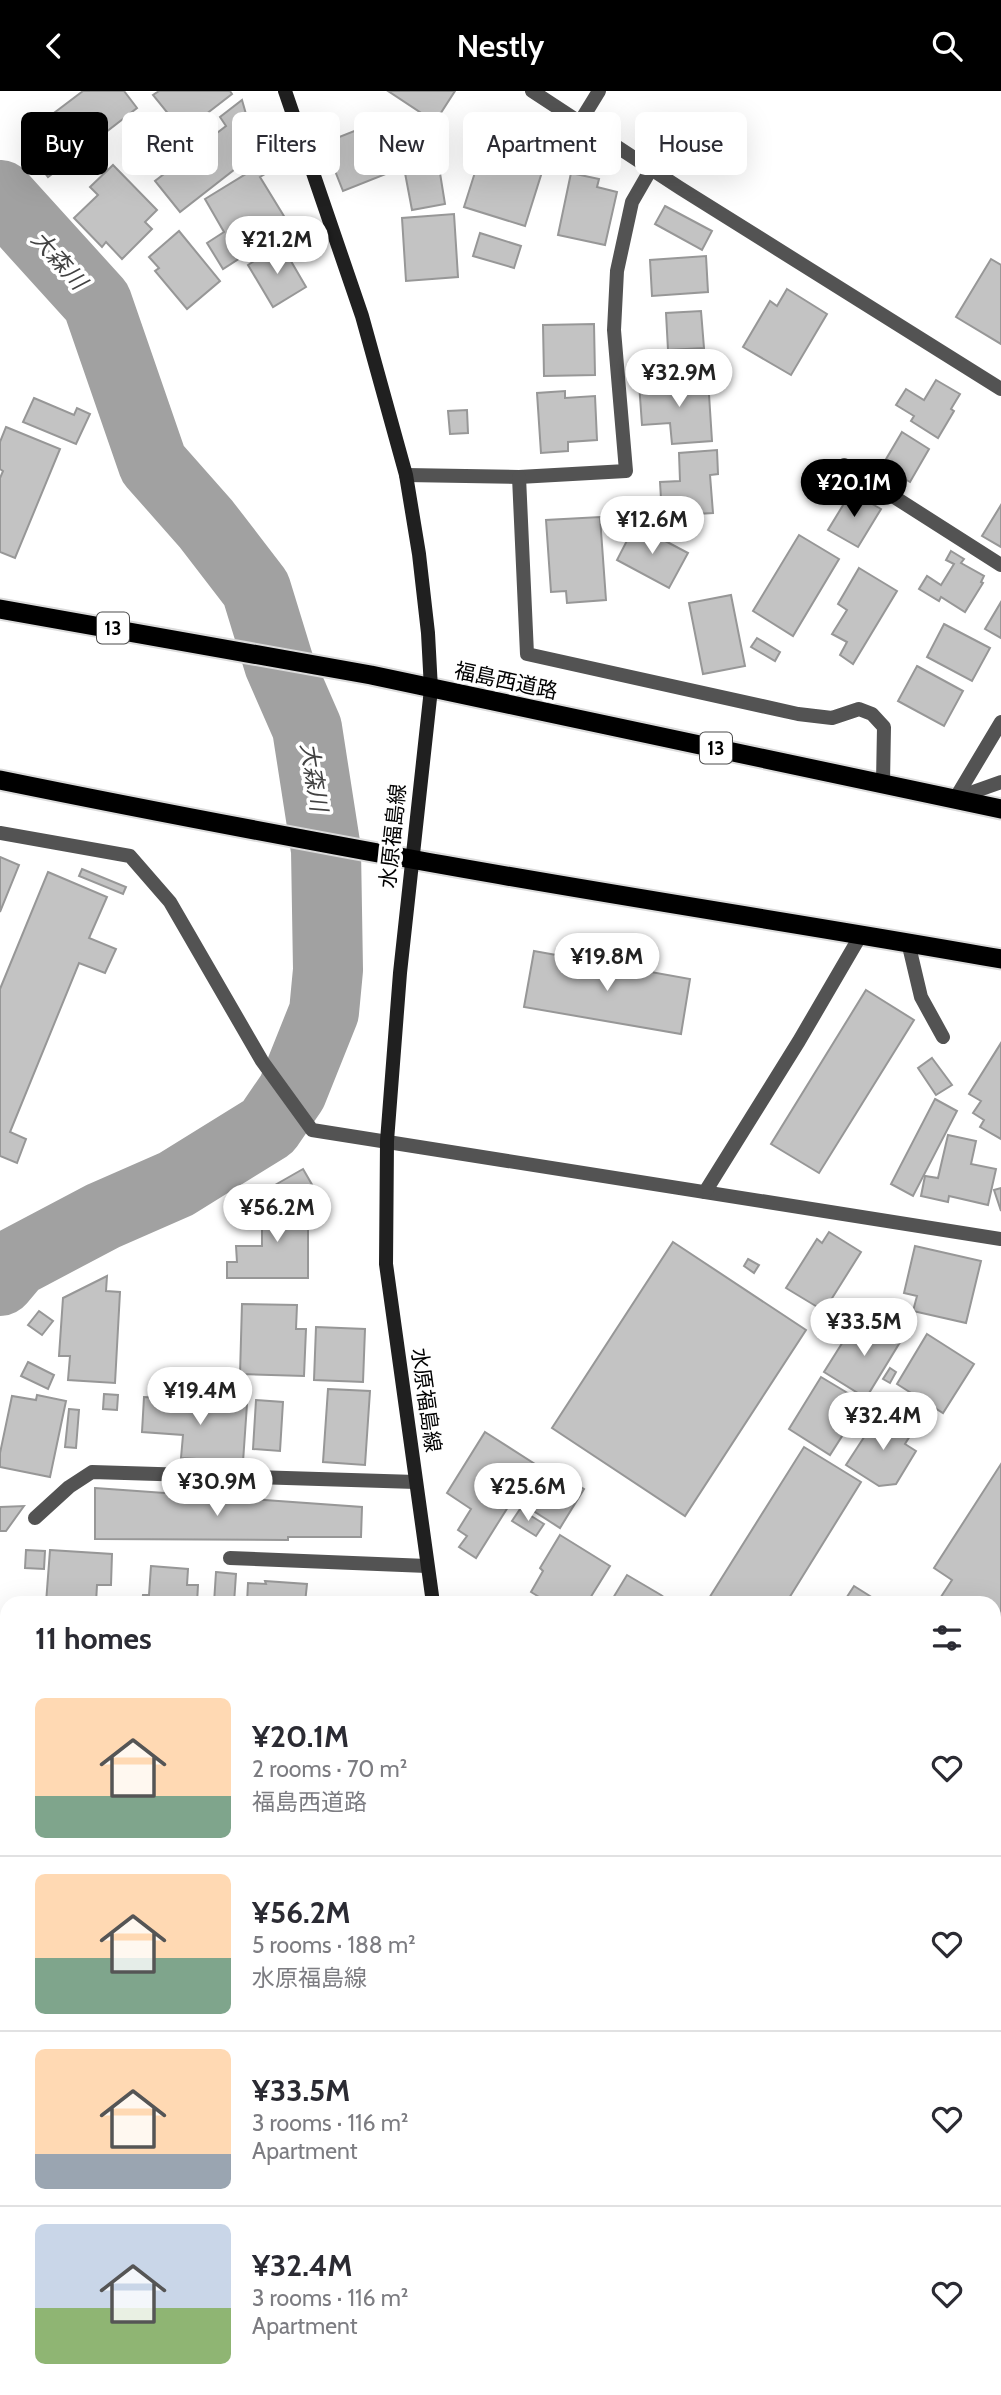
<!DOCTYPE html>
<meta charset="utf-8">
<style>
:root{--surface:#fff;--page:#f2f2f3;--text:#2b2b33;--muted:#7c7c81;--line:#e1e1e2;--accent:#000}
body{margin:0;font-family:Cabin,"Noto Sans JP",sans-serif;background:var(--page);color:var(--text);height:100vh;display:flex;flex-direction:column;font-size:26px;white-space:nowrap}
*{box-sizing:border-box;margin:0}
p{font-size:23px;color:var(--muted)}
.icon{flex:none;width:38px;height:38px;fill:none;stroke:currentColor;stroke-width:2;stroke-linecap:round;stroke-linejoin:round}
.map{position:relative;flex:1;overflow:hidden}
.drawer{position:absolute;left:0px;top:1505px;width:1001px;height:800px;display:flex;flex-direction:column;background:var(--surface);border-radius:21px 21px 0 0;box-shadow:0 7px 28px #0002}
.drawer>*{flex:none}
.banner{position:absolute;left:21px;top:21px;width:959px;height:63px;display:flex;gap:14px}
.price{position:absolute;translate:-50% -60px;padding:0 16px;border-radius:24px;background:#fff;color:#222;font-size:23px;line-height:46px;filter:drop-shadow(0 2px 4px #0008)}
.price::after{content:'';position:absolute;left:50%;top:42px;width:21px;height:16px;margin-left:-10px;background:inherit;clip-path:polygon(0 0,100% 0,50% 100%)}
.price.on{background:var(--accent);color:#fff}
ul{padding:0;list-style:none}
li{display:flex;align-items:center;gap:21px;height:175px;padding:0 35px}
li+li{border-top:2px solid var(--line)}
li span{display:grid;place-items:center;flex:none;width:196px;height:140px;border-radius:10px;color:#555}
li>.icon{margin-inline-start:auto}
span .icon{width:84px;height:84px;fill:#fffc;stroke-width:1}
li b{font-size:30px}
h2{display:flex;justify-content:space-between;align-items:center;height:84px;padding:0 35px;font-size:30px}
.tag{padding:0 24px;border-radius:10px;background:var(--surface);box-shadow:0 7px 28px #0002;font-size:24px;line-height:63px}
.tag.on{background:var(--accent);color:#fff}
header{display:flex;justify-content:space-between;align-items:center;height:91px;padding:0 35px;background:var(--accent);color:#fff;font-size:32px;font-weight:600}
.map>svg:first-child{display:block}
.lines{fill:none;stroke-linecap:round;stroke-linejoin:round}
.river{stroke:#a1a1a1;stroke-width:70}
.building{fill:#c3c3c3;stroke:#979797;stroke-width:2}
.trunk-casing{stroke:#dbdbdb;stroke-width:23}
.minor{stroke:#535353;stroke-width:14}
.secondary{stroke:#202020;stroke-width:14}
.trunk{stroke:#000;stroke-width:19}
.labels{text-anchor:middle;stroke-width:7;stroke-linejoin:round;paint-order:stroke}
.shield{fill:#fff;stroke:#4c4c4c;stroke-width:2}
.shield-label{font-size:19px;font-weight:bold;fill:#000}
.street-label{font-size:21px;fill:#000;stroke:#fff}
.water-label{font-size:23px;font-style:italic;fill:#424242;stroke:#fff}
</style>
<header><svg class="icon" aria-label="back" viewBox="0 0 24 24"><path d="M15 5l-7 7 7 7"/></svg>Nestly<svg class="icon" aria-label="search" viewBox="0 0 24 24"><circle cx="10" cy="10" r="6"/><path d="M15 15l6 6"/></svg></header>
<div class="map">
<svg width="1001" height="2304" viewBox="0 0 1001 2304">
<rect width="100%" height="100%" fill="#fff"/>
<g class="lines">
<path class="river" d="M 0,104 L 97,211 L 153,373 L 206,433 L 256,498 L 279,573 L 307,637 L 326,759 L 328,879 L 324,921 L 292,1001 L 268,1036 L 176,1093 L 103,1125 L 16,1171 L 0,1190"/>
</g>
<g class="building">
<path d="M 83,0 L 124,0 L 137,17 L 48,86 L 25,56 L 55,33 L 50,25 Z"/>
<path d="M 159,0 L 230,0 L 232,3 L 188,37 L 180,26 L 174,30 L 153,4 Z"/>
<path d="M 388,0 L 455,0 L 435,31 Z"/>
<path d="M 242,9 L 250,37 L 247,39 L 259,55 L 251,61 L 253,64 L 180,121 L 155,90 L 226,35 L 220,26 Z"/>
<path d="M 382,29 L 401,77 L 343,100 L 324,52 Z"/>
<path d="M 499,39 L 536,51 L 533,60 L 547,65 L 525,135 L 464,116 L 477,75 L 486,78 Z"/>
<path d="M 434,53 L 437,65 L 415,70 L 412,59 Z"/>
<path d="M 267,70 L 272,79 L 260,86 L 290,135 L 223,178 L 207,152 L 224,141 L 205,108 Z"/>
<path d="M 113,74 L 157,119 L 145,131 L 152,138 L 122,168 L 106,151 L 102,156 L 74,127 L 98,104 L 90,96 Z"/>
<path d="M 439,76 L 445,113 L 412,119 L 405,82 Z"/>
<path d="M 571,82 L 599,88 L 597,96 L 617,101 L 605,154 L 558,144 Z"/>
<path d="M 665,115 L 712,140 L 702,159 L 655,133 Z"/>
<path d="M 454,123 L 458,186 L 406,190 L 402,127 Z"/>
<path d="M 179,140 L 220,190 L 187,218 L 155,180 L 159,177 L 149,166 Z"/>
<path d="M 480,142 L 521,155 L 514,177 L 473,165 Z"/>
<path d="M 281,153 L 306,196 L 273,216 L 248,174 Z"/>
<path d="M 706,165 L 708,201 L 652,205 L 650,169 Z"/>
<path d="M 991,168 L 1001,174 L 1001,253 L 956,226 Z"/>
<path d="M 787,198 L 827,223 L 791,284 L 743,256 L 770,210 L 777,215 Z"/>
<path d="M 701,220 L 704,257 L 668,259 L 666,222 Z"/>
<path d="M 594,233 L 595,284 L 544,285 L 543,234 Z"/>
<path d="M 708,288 L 712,350 L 672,353 L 670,332 L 642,334 L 639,292 Z"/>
<path d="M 936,289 L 960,303 L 951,318 L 954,320 L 938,347 L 911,330 L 914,325 L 896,314 L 906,298 L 924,309 Z"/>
<path d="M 565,300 L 565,307 L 595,305 L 597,349 L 568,351 L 568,360 L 541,362 L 537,302 Z"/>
<path d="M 34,307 L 74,324 L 77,317 L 90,323 L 76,353 L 23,331 Z"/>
<path d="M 467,319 L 468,342 L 450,343 L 448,320 Z"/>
<path d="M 6,336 L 60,358 L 15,467 L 0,461 L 0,387 L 3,380 L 0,378 L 0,351 Z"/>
<path d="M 902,341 L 929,358 L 910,391 L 882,375 Z"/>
<path d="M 717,359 L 718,383 L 710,384 L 713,422 L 662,425 L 660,391 L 680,390 L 679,362 Z"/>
<path d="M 851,401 L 881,418 L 858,456 L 828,439 Z"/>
<path d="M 1001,414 L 1001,456 L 982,445 Z"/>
<path d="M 600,426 L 606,509 L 567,512 L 566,500 L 551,501 L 546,429 Z"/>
<path d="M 635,434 L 688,462 L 669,497 L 617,469 Z"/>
<path d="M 799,444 L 839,468 L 793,545 L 753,520 Z"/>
<path d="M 951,460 L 964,468 L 961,472 L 984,485 L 981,491 L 983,492 L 965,521 L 941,506 L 939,510 L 919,498 L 927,485 L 941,494 L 954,473 L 946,469 Z"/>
<path d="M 859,477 L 897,500 L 853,573 L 840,564 L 847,551 L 832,543 L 847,519 L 838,513 Z"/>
<path d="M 731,504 L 745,575 L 703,583 L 689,512 Z"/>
<path d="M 1001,511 L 1001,547 L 985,538 Z"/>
<path d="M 944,533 L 990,557 L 972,590 L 927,566 Z"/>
<path d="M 757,547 L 780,561 L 775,570 L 751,556 Z"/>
<path d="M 917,575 L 963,600 L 944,635 L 898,610 Z"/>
<path d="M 0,766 L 19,774 L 0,821 Z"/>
<path d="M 82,778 L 126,796 L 123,803 L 79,785 Z"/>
<path d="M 48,781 L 107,806 L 89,847 L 116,858 L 105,882 L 79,872 L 10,1041 L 26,1048 L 17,1072 L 0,1065 L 0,898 Z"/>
<path d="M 534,860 L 690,888 L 681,943 L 524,916 Z"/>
<path d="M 866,899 L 914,929 L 819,1082 L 771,1053 Z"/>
<path d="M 1001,952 L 1001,1048 L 980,1036 L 984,1029 L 973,1022 L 981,1010 L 969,1003 Z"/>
<path d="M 932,967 L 952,994 L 936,1004 L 918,977 Z"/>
<path d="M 935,1008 L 957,1020 L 913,1105 L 891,1093 Z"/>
<path d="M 948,1044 L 976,1050 L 971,1073 L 996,1078 L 988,1114 L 949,1105 L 948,1111 L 921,1105 L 925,1085 L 938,1087 Z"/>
<path d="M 303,1078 L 314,1097 L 280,1102 L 275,1094 Z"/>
<path d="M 1001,1097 L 1001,1120 L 994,1099 Z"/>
<path d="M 262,1108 L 308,1108 L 308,1187 L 227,1187 L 227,1171 L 237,1171 L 236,1155 L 262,1155 Z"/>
<path d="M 829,1141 L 861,1161 L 824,1220 L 786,1197 L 817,1148 L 822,1152 Z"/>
<path d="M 673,1151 L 806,1239 L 685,1425 L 552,1337 Z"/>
<path d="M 915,1155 L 981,1170 L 966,1232 L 913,1220 L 917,1205 L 904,1202 Z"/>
<path d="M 748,1168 L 759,1174 L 754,1182 L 744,1175 Z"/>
<path d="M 107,1185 L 106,1200 L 120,1201 L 115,1292 L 68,1289 L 70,1265 L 59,1265 L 63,1207 Z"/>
<path d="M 242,1213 L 297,1214 L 296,1238 L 306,1238 L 304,1285 L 240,1283 Z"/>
<path d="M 39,1220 L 53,1230 L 42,1244 L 28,1234 Z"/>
<path d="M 879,1233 L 887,1238 L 890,1234 L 905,1243 L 866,1307 L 824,1281 L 851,1238 L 857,1241 L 861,1235 L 873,1242 Z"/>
<path d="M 316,1236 L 365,1238 L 363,1291 L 314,1289 Z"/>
<path d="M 927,1243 L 974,1273 L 943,1322 L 897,1293 Z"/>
<path d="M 28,1271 L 54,1284 L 48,1298 L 21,1285 Z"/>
<path d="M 890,1277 L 896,1281 L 890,1292 L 883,1288 Z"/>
<path d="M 821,1286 L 851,1304 L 846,1313 L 858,1320 L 830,1364 L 789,1338 Z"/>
<path d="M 328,1298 L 370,1300 L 365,1374 L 323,1371 Z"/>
<path d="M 104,1303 L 118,1304 L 117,1319 L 103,1318 Z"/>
<path d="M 37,1304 L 66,1310 L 50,1386 L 0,1376 L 0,1362 L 12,1305 L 36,1309 Z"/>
<path d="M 144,1306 L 247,1313 L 243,1371 L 181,1367 L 183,1344 L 142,1341 Z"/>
<path d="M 256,1309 L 283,1311 L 280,1360 L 253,1358 Z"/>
<path d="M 69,1318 L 79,1319 L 76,1357 L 65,1356 Z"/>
<path d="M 881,1320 L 913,1340 L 905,1353 L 916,1360 L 896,1393 L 879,1395 L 846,1374 Z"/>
<path d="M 485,1341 L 535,1373 L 476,1467 L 459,1456 L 467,1445 L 458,1439 L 471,1418 L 447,1402 Z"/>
<path d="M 804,1356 L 861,1391 L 786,1512 L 706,1512 Z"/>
<path d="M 1001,1373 L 1001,1572 L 995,1581 L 994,1512 L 937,1512 L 952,1489 L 934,1477 Z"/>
<path d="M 548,1375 L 584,1398 L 560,1437 L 524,1414 Z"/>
<path d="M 95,1397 L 362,1416 L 361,1446 L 288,1446 L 288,1449 L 95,1448 Z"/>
<path d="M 24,1415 L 6,1440 L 0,1440 L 0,1416 Z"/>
<path d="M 520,1418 L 544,1433 L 536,1445 L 512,1430 Z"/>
<path d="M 560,1444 L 610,1475 L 587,1512 L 549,1512 L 531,1501 L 543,1480 L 540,1477 Z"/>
<path d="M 26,1459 L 45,1460 L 44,1478 L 25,1477 Z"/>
<path d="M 50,1459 L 112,1463 L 111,1494 L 97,1494 L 96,1512 L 46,1512 Z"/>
<path d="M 151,1475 L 188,1478 L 187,1494 L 198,1494 L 197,1512 L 142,1512 L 143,1504 L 149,1504 Z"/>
<path d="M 216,1481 L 236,1483 L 234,1512 L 214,1512 Z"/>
<path d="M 627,1484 L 661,1504 L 672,1512 L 610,1512 Z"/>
<path d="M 265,1490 L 307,1493 L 305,1512 L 247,1512 L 248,1492 L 266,1493 Z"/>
<path d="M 854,1495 L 881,1512 L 843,1512 Z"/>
<path d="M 994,1607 L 1001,1612 L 1001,1678 L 994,1689 Z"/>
<path d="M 994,1752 L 1001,1755 L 1001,1809 L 998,1817 L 994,1815 Z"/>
<path d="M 7,1831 L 7,1958 L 0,1955 L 0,1848 Z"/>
<path d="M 0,1987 L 7,1990 L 7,2049 L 5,2049 L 0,2061 Z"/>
<path d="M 7,2100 L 7,2142 L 0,2139 L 0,2118 Z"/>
<path d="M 0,2147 L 7,2150 L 7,2163 L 1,2179 Z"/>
<path d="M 56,2298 L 107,2298 L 108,2303 L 57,2304 Z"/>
<path d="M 257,2298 L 311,2298 L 308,2304 L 253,2304 Z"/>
<path d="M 560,2298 L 631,2298 L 628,2304 L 556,2304 Z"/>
</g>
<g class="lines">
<defs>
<g id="trunk">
<path d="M 0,518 L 371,584 L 1001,718"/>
<path d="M 0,689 C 137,717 274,743 411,768 C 607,804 805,833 1001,868"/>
</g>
</defs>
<use href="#trunk" class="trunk-casing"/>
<g class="minor">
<path d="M 532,0 L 680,97 L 1001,298"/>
<path d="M 580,31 L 599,0"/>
<path d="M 844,374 L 1001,474"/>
<path d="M 406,384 L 519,386 L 626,380 L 614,239 L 617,180 L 632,111 L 651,78"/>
<path d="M 519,386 L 527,563 L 798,623 L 832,627 L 859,618 L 872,623 L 884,636 L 883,691"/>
<path d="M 956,707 L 1001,691"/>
<path d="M 955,708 L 1001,631"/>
<path d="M 0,742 L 130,765 L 170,811 L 262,970 L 312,1039 L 1001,1148"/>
<path d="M 908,851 L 921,906 L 943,946"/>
<path d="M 705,1101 L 799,950 L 862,842"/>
<path d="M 35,1427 L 69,1396 L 92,1381 L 416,1391"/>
<path d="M 230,1467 L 427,1475"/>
<path d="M 0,1732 L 7,1735"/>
<path d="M 994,1735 L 1001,1737"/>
<path d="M 994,1844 L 1001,1846"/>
<path d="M 994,1867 L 1001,1856"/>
<path d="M 893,2298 L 903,2304"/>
<path d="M 230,2304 L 230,2298"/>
<path d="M 728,2304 L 733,2298"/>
</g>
<g class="secondary">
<path d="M 285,0 L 362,225 L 406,384 L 419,463 L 428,542 L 431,598 L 400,882 L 387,1050 L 386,1173 L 433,1512"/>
<path d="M 433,2304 L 434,2298"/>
</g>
<use href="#trunk" class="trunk"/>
</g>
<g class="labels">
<g class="shield">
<rect x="97" y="521.5" width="32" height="31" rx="5"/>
<rect x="700" y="641.5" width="32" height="31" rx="5"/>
</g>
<g class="shield-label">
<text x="113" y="544">13</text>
<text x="716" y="664">13</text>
</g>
<g class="street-label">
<text transform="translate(506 590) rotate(12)" y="7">福島西道路</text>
<text transform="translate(393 745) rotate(-84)" y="7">水原福島線</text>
<text transform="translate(426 1309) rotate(82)" y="7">水原福島線</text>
</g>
<g class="water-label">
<text transform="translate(59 169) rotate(48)" y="8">大森川</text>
<text transform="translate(314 686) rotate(81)" y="8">大森川</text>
</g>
</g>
</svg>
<b class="price" style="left:277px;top:185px">¥21.2M</b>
<b class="price" style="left:679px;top:318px">¥32.9M</b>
<b class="price on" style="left:854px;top:428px">¥20.1M</b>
<b class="price" style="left:652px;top:465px">¥12.6M</b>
<b class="price" style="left:607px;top:902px">¥19.8M</b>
<b class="price" style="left:277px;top:1153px">¥56.2M</b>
<b class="price" style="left:864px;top:1267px">¥33.5M</b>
<b class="price" style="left:200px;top:1336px">¥19.4M</b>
<b class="price" style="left:883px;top:1361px">¥32.4M</b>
<b class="price" style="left:217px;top:1427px">¥30.9M</b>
<b class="price" style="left:528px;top:1432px">¥25.6M</b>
<div class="banner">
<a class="tag on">Buy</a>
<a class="tag">Rent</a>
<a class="tag">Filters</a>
<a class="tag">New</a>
<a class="tag">Apartment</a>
<a class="tag">House</a>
</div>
<section class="drawer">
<h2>11 homes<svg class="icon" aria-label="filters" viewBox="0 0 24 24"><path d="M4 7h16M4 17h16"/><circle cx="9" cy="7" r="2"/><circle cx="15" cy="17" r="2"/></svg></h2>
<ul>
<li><span style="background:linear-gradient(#ffd9b3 70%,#7fa58c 0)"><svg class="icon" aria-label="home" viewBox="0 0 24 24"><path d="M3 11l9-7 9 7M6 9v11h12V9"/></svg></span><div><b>¥20.1M</b><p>2 rooms · 70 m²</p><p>福島西道路</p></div><svg class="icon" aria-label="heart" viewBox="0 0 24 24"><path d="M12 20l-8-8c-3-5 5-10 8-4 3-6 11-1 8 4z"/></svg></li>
<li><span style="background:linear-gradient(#ffd9b3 60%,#7fa58c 0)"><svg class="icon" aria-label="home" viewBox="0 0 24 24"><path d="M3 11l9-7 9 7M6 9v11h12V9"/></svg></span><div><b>¥56.2M</b><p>5 rooms · 188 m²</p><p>水原福島線</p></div><svg class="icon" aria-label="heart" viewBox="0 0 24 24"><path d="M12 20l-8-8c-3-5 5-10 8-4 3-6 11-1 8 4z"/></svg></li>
<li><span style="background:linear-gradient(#ffd9b3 75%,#9aa5b1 0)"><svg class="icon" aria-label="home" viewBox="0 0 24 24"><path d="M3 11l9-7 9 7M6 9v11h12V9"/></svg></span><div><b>¥33.5M</b><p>3 rooms · 116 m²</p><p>Apartment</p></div><svg class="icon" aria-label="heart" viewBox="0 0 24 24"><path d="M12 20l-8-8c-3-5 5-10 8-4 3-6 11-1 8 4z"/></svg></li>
<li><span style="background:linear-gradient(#c9d6e8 60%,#8fb573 0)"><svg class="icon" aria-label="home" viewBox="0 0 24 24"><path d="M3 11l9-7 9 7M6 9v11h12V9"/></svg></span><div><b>¥32.4M</b><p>3 rooms · 116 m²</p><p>Apartment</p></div><svg class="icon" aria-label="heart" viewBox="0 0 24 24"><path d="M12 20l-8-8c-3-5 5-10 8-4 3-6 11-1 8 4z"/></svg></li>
</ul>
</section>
</div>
